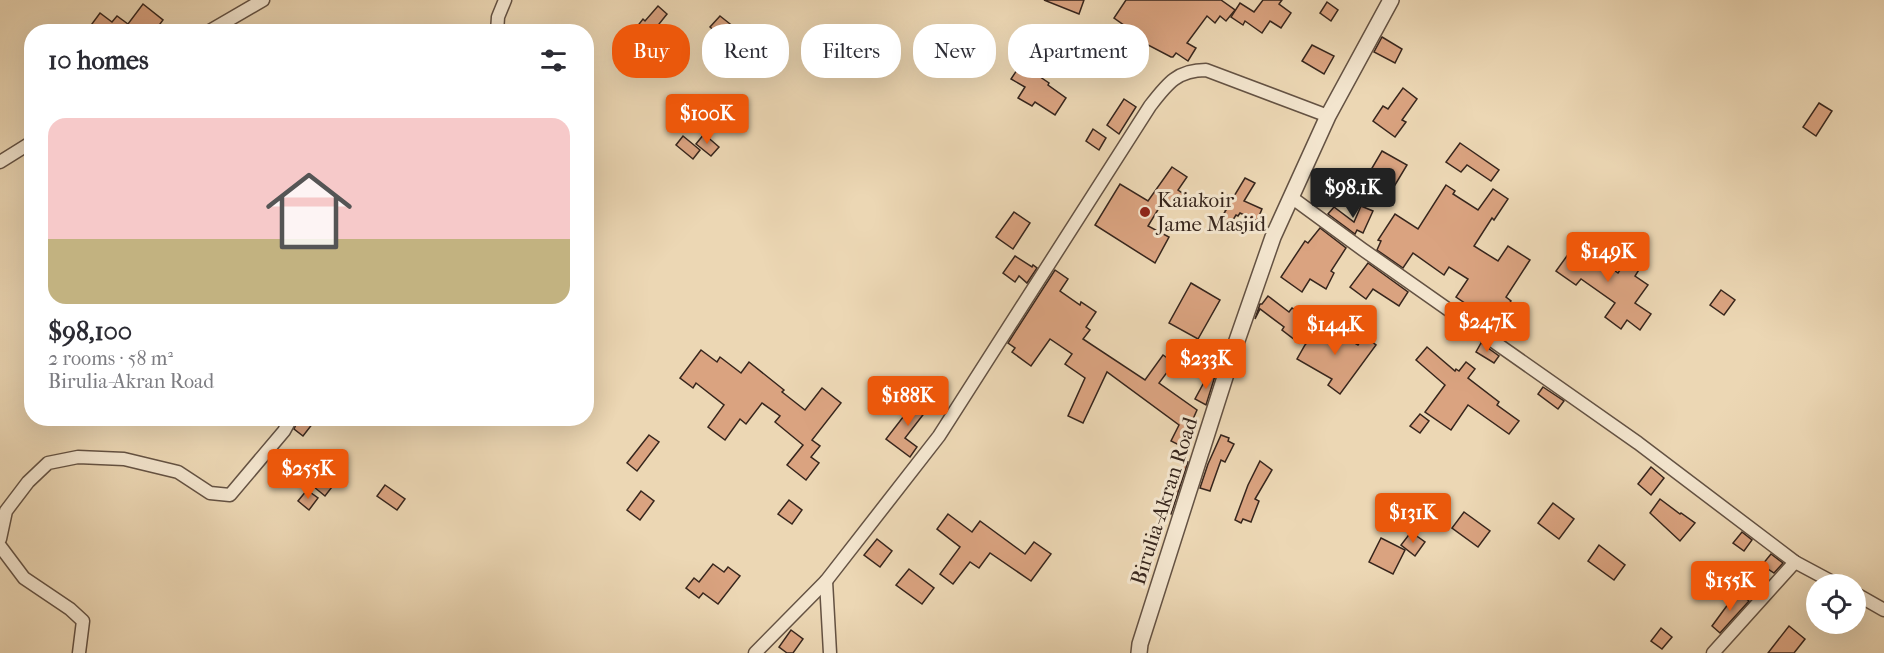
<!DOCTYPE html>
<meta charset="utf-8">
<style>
:root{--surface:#fff;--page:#f2f2f3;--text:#2b2b33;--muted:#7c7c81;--accent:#ea580c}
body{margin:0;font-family:"IM FELL French Canon",serif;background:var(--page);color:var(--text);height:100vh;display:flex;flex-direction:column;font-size:22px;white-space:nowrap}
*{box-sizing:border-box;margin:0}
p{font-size:20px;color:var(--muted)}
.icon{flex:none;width:33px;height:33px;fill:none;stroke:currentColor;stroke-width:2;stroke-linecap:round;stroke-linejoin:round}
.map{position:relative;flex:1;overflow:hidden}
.drawer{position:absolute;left:24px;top:24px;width:570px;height:402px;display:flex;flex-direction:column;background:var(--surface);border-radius:24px;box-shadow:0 6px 24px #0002}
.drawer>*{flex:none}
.hud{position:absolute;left:612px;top:24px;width:570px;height:54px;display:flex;gap:12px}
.tools{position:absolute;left:1806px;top:574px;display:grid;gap:12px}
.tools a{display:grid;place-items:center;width:60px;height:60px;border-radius:50%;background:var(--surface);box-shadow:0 6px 24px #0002;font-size:30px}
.price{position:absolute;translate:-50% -51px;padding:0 14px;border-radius:6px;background:var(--accent);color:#fff;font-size:20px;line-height:39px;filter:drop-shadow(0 2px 3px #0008)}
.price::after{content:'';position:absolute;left:50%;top:36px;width:18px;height:14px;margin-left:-9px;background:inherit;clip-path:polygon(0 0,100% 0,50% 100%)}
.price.active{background:#222;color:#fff}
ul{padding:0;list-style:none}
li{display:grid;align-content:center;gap:12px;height:318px;padding:0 24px}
li span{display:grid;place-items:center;height:186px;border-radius:18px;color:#555}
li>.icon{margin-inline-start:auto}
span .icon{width:108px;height:108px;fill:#fffc;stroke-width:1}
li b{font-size:26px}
h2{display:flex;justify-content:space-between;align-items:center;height:72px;padding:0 24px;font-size:26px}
.tag{padding:0 21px;border-radius:24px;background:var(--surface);box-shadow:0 6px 24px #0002;font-size:21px;line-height:54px}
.tag.active{background:var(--accent);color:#fff}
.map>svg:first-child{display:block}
.building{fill:#daa380;stroke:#37261d;stroke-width:1.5}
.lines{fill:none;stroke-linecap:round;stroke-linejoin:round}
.minor-casing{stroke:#645243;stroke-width:15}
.tertiary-casing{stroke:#645243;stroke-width:18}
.minor{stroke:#f3e5ce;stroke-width:12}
.tertiary{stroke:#f3e5ce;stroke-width:15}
.poi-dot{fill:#8f2418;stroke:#f3e5ce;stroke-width:2}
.labels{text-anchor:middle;stroke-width:6;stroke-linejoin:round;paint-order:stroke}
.poi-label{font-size:21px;fill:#37261d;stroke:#f3e5ce;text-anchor:start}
.street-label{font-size:21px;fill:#37261d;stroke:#f3e5ce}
</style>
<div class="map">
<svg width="1884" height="653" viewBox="0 0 1884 653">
<rect width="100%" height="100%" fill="#ecd7b4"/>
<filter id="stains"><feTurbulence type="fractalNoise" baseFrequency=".00333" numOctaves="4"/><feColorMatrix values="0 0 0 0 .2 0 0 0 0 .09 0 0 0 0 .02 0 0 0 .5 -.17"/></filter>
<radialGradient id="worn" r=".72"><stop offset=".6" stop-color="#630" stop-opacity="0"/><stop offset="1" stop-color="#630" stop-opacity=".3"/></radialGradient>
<g class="building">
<path d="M 1044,0 L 1084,0 L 1079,14 Z"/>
<path d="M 1126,0 L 1221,0 L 1235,10 L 1226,21 L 1220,16 L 1215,23 L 1207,16 L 1187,43 L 1196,48 L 1188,61 L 1176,53 L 1173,57 L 1171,57 L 1125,33 L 1128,28 L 1114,18 Z"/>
<path d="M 1263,0 L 1282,0 L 1279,4 L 1291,13 L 1281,28 L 1270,21 L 1262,33 L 1245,21 L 1243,25 L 1231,17 L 1240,3 L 1254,12 Z"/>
<path d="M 1327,2 L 1338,10 L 1331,21 L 1320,13 Z"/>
<path d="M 143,4 L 163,20 L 154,32 L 86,32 L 100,13 L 112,22 L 117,16 L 128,24 Z"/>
<path d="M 658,6 L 667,14 L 655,29 L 659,32 L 649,45 L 647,43 L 627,68 L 617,60 L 620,56 L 616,53 L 643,19 L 645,21 Z"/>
<path d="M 720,16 L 734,27 L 724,39 L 710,27 Z"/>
<path d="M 1382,37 L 1402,49 L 1395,63 L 1374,52 Z"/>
<path d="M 1077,39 L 1087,46 L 1074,63 L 1065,56 Z"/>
<path d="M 1312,45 L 1334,56 L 1324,74 L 1302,61 Z"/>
<path d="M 978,49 L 987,55 L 980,67 L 970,61 Z"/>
<path d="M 1021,64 L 1049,83 L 1048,85 L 1066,98 L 1055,115 L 1035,102 L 1032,106 L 1018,98 L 1025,87 L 1011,79 Z"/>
<path d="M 1403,88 L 1417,99 L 1402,120 L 1406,122 L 1395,137 L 1373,121 L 1383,106 L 1388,109 Z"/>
<path d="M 1124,99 L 1136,107 L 1119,134 L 1107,125 Z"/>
<path d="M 1819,103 L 1832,111 L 1816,136 L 1803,127 Z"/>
<path d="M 1093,129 L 1106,138 L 1099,150 L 1086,141 Z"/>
<path d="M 704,134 L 719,147 L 711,156 L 696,144 Z"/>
<path d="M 683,136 L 700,150 L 693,159 L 676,145 Z"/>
<path d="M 1460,143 L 1499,170 L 1491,181 L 1467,165 L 1461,172 L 1446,162 Z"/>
<path d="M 1382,151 L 1407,165 L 1395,185 L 1383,178 L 1371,199 L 1358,192 Z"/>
<path d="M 1172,167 L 1187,177 L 1178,190 L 1185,195 L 1177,206 L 1165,198 L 1148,226 L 1169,237 L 1155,263 L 1095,225 L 1120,184 L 1148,201 Z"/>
<path d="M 1245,178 L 1255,183 L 1244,201 L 1262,209 L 1257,221 L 1240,213 L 1238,216 L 1236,215 L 1228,228 L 1219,222 L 1226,210 L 1221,208 L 1228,195 L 1233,198 Z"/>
<path d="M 1446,185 L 1455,191 L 1453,194 L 1478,210 L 1493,189 L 1508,199 L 1494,220 L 1492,218 L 1474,246 L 1498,261 L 1508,246 L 1530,260 L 1506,297 L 1511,301 L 1496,324 L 1456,297 L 1468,279 L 1449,267 L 1444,275 L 1413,253 L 1403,268 L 1377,250 L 1381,241 L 1378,240 L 1395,214 L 1418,229 Z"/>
<path d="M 1361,206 L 1373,211 L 1363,233 L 1357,230 L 1355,234 L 1328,214 L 1334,207 L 1354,222 Z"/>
<path d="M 1014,212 L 1030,223 L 1013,249 L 996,237 Z"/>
<path d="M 1320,228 L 1346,248 L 1331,271 L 1334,273 L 1326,289 L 1310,279 L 1302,292 L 1281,277 L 1305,241 L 1308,243 Z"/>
<path d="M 1580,238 L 1600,252 L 1596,257 L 1618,273 L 1630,256 L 1642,265 L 1635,276 L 1648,285 L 1635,303 L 1651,314 L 1640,330 L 1627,320 L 1621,329 L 1605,317 L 1615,303 L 1581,279 L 1576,285 L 1556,271 Z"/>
<path d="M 1015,256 L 1032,267 L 1033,265 L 1037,268 L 1027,283 L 1019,276 L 1015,282 L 1003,273 Z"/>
<path d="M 1368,263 L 1408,292 L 1399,306 L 1373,289 L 1366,299 L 1350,287 Z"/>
<path d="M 1055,270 L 1068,279 L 1060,291 L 1080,305 L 1081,302 L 1096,312 L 1086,327 L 1090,330 L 1083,339 L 1145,380 L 1163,355 L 1174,363 L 1159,383 L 1197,410 L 1181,446 L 1171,441 L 1179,425 L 1107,372 L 1083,423 L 1068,416 L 1085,378 L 1065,364 L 1072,354 L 1050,339 L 1031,366 L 1012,352 L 1015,348 L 1008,343 Z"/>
<path d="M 1191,283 L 1220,300 L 1198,339 L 1169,323 Z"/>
<path d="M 1721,290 L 1735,300 L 1724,315 L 1710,305 Z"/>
<path d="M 1268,296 L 1289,312 L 1292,308 L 1311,318 L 1299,343 L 1282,330 L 1284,327 L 1260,309 L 1255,319 L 1260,304 L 1262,304 Z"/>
<path d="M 1322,324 L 1358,345 L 1364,336 L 1376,345 L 1340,394 L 1328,385 L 1332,379 L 1297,359 L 1305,345 Z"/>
<path d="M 1481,343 L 1499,356 L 1494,363 L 1476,352 Z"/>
<path d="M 1427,347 L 1455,371 L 1456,369 L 1459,371 L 1466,362 L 1475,369 L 1468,378 L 1499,402 L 1497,405 L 1519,421 L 1509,434 L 1468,405 L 1451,430 L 1425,412 L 1445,385 L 1416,360 Z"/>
<path d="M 701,350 L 717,362 L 720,357 L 741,373 L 749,362 L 784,390 L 782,392 L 805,410 L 822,388 L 841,403 L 812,440 L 820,446 L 811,457 L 819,463 L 806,480 L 787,465 L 803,445 L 775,422 L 780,416 L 762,403 L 746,424 L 740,419 L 725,440 L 708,427 L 724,405 L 696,383 L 693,388 L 680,378 Z"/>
<path d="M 1209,373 L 1215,376 L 1206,405 L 1195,399 Z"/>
<path d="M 1543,387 L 1564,401 L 1558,409 L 1538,394 Z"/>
<path d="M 916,396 L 929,407 L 905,438 L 917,447 L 910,457 L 886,439 L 907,412 L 905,411 Z"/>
<path d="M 1420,414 L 1429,421 L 1420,433 L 1410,426 Z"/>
<path d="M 299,418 L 317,418 L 303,436 L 294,429 Z"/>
<path d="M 649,435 L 659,442 L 637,471 L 627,463 Z"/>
<path d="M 1221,435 L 1229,438 L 1228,441 L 1234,444 L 1225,462 L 1221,460 L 1210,491 L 1200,488 L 1208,464 Z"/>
<path d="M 1185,461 L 1188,462 L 1171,514 L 1167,512 L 1179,484 L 1174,481 Z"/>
<path d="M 1260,461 L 1272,470 L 1255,499 L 1259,501 L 1251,522 L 1243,519 L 1241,523 L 1235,520 L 1248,485 Z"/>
<path d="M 1651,467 L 1664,478 L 1651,495 L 1638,484 Z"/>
<path d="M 327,470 L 339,478 L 325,496 L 314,487 Z"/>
<path d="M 385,485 L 405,499 L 397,510 L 377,496 Z"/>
<path d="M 307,490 L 318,498 L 309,510 L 298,501 Z"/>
<path d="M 641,491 L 654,501 L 640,520 L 627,510 Z"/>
<path d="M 1660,499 L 1680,514 L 1681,513 L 1695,523 L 1680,541 L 1650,513 Z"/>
<path d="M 789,500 L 802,510 L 792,524 L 778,514 Z"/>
<path d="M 1553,503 L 1574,519 L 1559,539 L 1538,523 Z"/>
<path d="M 1464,512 L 1490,531 L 1478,547 L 1452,528 Z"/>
<path d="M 948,514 L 972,532 L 980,521 L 1025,554 L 1034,542 L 1051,554 L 1031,581 L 990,553 L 979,568 L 970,562 L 953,584 L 940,574 L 960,547 L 937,529 Z"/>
<path d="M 1411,532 L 1425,542 L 1415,556 L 1401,545 Z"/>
<path d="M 1742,532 L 1752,540 L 1744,551 L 1733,543 Z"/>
<path d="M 1381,538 L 1405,550 L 1393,574 L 1369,562 Z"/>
<path d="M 877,539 L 892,551 L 880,567 L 864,555 Z"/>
<path d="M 1599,545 L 1625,565 L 1614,580 L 1588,561 Z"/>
<path d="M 1771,554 L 1783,563 L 1774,573 L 1762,565 Z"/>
<path d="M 713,564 L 724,572 L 728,567 L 740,576 L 718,604 L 703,593 L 699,598 L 686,588 L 694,578 L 699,582 Z"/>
<path d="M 909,569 L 934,588 L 922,604 L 896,585 Z"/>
<path d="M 1737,592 L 1749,601 L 1720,633 L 1712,626 Z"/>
<path d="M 1789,626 L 1805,639 L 1794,653 L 1768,653 Z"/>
<path d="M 1661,628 L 1672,637 L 1662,649 L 1651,641 Z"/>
<path d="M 791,630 L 803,639 L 793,653 L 787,653 L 779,647 Z"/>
</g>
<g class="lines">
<defs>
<g id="minor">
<path d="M 208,32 L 263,0"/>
<path d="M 497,32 L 498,17 L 505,0"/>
<path d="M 0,162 L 32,142"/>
<path d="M 1291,197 L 1362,249 L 1638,443 L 1795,562 L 1838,585"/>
<path d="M 0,539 L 6,511 L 28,482 L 48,463 L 78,457 L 124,459 L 178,472 L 210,493 L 230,495 L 284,431 L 291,418"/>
<path d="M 0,546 L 24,578 L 70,609 L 83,621 L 79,653"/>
<path d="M 826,581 L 830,653"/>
<path d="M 1856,594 L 1884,610"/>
<path d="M 755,653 L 826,581 L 939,436 L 1150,106 C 1167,84 1177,70 1206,70 L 1328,116"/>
<path d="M 1713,653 L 1795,562"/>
</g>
<path id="tertiary" d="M 1139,653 L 1140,644 L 1233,352 L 1273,237 L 1328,116 L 1391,0"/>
</defs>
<use href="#minor" class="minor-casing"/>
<use href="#tertiary" class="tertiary-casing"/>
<use href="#minor" class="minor"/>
<use href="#tertiary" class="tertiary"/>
</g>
<circle class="poi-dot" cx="1145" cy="212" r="6"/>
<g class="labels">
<g class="poi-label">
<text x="1157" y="207">Kaiakoir<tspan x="1157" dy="24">Jame Masjid</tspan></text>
</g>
<g class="street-label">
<text transform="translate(1164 501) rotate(-72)" y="7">Birulia-Akran Road</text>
</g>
</g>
<rect width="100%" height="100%" filter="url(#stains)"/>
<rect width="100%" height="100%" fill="url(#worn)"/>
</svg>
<div class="tools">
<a><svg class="icon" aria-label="locate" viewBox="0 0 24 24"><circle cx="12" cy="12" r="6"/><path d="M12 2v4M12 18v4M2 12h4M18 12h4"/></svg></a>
</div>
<b class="price" style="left:707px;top:145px">$100K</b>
<b class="price active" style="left:1353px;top:219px">$98.1K</b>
<b class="price" style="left:1608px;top:283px">$149K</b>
<b class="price" style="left:1487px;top:353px">$247K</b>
<b class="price" style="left:1335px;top:356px">$144K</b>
<b class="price" style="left:1206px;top:390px">$233K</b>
<b class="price" style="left:908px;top:427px">$188K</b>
<b class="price" style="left:308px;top:500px">$255K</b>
<b class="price" style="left:1413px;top:544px">$131K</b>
<b class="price" style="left:1730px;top:612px">$155K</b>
<div class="hud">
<a class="tag active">Buy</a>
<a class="tag">Rent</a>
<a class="tag">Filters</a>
<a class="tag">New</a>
<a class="tag">Apartment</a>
</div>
<section class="drawer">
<h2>10 homes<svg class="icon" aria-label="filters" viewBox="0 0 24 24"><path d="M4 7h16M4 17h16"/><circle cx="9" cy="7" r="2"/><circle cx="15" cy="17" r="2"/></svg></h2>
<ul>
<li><span style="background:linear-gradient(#f6c9c9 65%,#c2b280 0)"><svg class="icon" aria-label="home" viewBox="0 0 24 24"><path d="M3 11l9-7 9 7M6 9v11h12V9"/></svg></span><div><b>$98,100</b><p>2 rooms · 58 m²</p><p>Birulia-Akran Road</p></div></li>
</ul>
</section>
</div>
